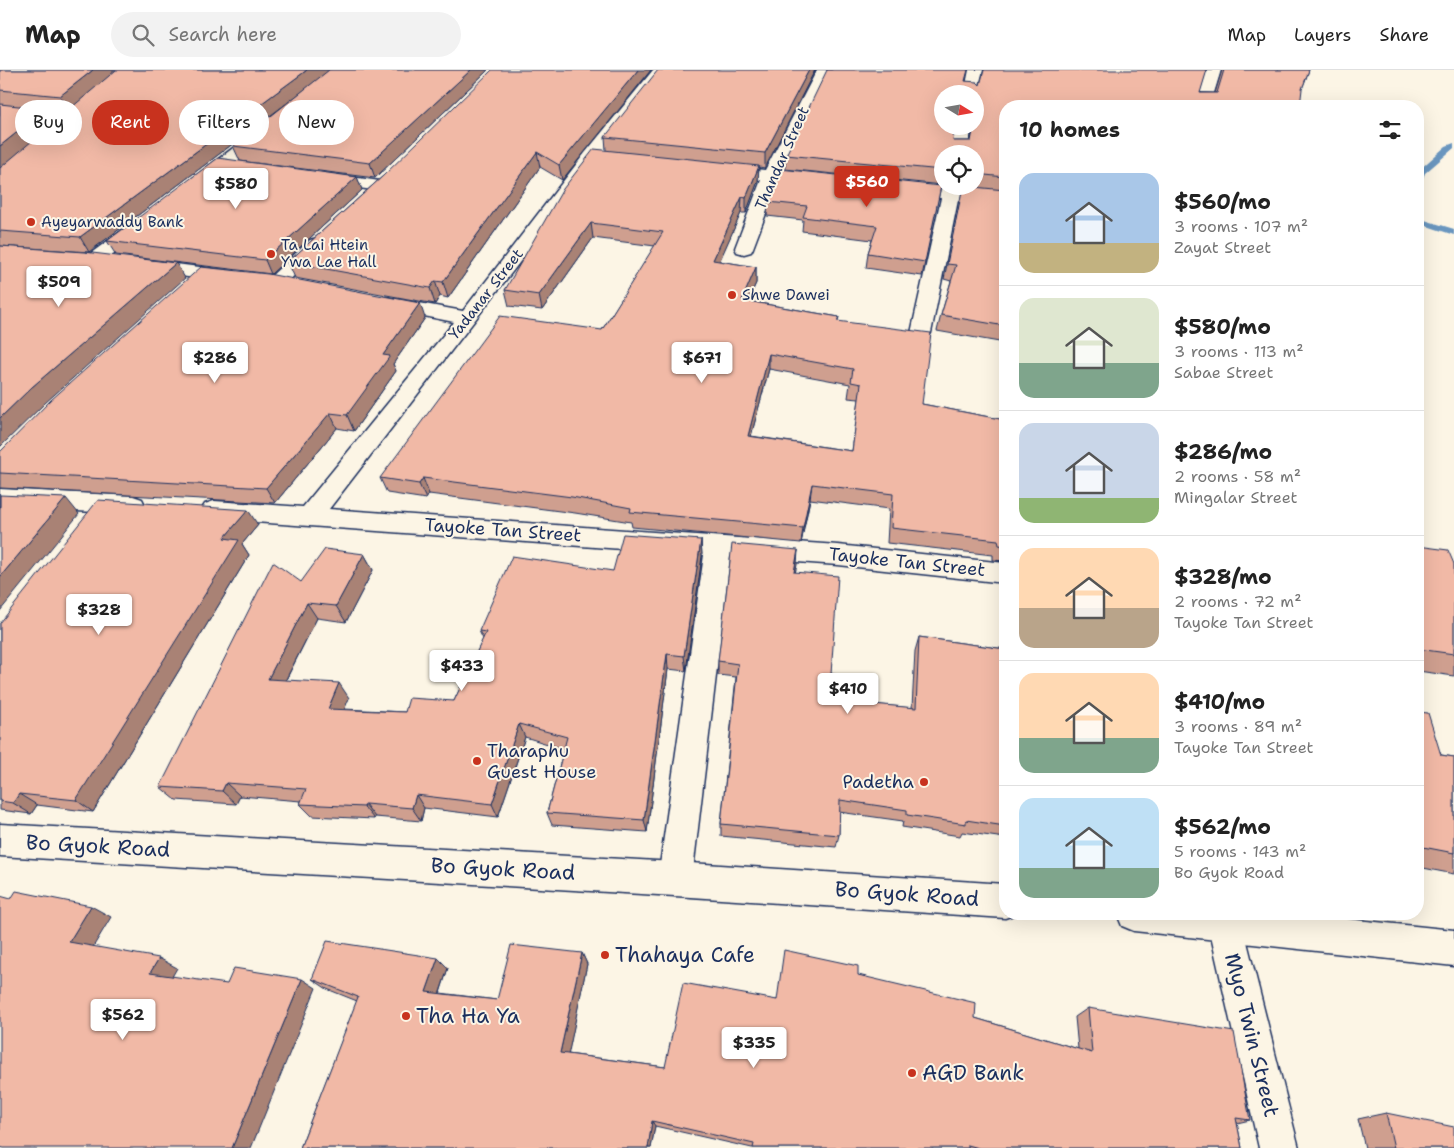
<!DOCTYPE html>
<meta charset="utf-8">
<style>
:root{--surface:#fff;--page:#f2f2f2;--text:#222;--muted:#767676;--line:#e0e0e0;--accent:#c8321e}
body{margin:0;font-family:"Shantell Sans",sans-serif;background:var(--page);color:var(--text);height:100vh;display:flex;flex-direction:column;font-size:19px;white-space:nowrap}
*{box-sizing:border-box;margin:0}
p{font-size:16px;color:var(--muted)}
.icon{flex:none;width:28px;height:28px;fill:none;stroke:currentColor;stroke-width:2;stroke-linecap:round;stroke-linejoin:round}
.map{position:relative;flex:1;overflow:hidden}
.side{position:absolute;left:999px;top:30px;width:425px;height:820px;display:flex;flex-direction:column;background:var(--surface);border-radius:20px;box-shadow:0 5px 20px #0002}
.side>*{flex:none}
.hud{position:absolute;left:15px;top:30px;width:475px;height:45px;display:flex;gap:10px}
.needle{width:32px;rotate:101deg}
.fabs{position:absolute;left:934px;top:15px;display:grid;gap:10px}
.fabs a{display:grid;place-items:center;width:50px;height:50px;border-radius:50%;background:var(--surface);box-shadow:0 5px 20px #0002;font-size:25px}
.price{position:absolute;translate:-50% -42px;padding:0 11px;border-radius:5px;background:#fff;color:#222;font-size:16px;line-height:32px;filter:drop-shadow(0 1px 2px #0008)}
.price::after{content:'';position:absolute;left:50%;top:30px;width:15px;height:11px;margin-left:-8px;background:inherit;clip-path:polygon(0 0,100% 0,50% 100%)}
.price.selected{background:var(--accent);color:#fff}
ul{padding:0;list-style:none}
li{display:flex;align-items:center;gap:15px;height:125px;padding:0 20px}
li+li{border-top:1px solid var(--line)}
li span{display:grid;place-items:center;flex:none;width:140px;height:100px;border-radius:15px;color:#555}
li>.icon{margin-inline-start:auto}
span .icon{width:60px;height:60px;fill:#fffc;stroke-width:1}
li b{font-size:21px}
h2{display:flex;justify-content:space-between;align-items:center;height:60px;padding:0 20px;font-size:21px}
.pill{padding:0 18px;border-radius:22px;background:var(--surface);box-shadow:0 5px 20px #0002;font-size:18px;line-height:45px}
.pill.selected{background:var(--accent);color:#fff}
header{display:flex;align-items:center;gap:30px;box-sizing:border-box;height:70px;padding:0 25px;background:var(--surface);border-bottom:1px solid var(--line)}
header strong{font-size:24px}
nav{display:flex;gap:28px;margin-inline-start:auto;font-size:18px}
.search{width:350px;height:45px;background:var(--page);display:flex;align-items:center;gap:12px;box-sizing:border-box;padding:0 18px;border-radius:28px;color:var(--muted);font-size:19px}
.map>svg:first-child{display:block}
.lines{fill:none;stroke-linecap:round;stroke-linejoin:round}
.stream{fill:#6a96bf;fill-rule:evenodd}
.minor-casing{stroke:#1b2f5e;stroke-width:3}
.secondary-casing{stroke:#1b2f5e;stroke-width:3}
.minor{fill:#fcf5e5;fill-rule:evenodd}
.secondary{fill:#fcf5e5;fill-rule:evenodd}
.wall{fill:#cf9f8f;stroke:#1b2f5e;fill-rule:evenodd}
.shaded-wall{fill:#a98274;stroke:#1b2f5e}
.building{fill:#f1b9a6;stroke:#1b2f5e;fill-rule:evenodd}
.poi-dot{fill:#c8321e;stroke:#fcf5e5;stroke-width:2}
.labels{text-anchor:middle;stroke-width:4;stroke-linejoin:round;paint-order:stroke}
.far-street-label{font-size:15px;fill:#1b2f5e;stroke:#fcf5e5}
.far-poi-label{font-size:15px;fill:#1b2f5e;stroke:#fcf5e5;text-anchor:start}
.street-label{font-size:18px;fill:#1b2f5e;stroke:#fcf5e5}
.poi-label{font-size:18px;fill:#1b2f5e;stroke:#fcf5e5;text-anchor:start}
.near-street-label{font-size:21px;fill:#1b2f5e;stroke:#fcf5e5}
.near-poi-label{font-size:21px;fill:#1b2f5e;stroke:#fcf5e5;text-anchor:start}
</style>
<header>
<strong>Map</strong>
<div class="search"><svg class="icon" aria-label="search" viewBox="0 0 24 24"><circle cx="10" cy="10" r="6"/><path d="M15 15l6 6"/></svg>Search here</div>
<nav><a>Map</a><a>Layers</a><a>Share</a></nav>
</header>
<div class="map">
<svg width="1454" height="1078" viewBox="0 0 1454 1078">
<rect width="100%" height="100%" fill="#fcf5e5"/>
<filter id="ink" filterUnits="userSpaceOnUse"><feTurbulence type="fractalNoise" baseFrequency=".02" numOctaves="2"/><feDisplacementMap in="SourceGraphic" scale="10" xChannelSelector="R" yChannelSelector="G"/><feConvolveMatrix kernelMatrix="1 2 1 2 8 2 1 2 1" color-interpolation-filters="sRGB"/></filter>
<g filter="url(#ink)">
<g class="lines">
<g class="stream">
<path d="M 1454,73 L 1454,78 L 1425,103 L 1421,113 L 1418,113 L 1419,100 L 1446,76 Z"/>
<path d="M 1418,148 L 1454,159 L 1454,165 L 1418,153 Z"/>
</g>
<defs>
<g id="minor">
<path d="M 653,0 L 668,0 L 329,439 L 838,475 L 1005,493 L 1005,513 L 838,495 L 730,487 L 692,809 L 687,821 L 675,826 L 663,821 L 658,809 L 704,485 L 214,449 L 205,446 L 201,440 L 205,434 L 214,431 L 303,437 L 454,252 L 379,237 L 376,233 L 379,229 L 386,227 L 463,241 L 585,83 Z"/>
<path d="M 817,0 L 831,0 L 782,102 L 820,106 L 823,110 L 820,114 L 814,115 L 778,112 L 753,178 L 751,182 L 744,184 L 737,182 L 735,178 L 761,110 L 722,106 L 716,105 L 714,101 L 716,97 L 722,96 L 765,100 Z"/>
<path d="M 969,0 L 983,0 L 976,27 L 975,24 L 964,24 Z"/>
<path d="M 1207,0 L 1221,0 L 1210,36 L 1196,36 Z"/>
<path d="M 0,35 L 72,43 L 78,45 L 80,48 L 78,51 L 72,53 L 0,45 Z"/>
<path d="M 267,55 L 273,57 L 275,60 L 273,63 L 204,117 L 198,118 L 192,117 L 189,113 L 192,109 L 261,57 Z"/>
<path d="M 956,56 L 972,56 L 967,84 L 951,84 Z"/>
<path d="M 322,103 L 380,111 L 386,112 L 389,116 L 386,120 L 380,121 L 316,112 L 313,108 L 316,104 Z"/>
<path d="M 904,114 L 943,118 L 961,116 L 960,119 L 1005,124 L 1005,134 L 958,130 L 931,263 L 928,267 L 921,269 L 914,267 L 911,263 L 941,128 L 898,123 L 895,119 L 898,115 Z"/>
<path d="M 141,150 L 147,151 L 150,155 L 147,159 L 101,194 L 94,196 L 87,194 L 84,190 L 87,186 L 135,151 Z"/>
<path d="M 317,168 L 324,170 L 326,174 L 324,178 L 283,216 L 276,218 L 269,216 L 266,212 L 269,208 L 310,170 Z"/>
<path d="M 144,190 L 231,201 L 238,203 L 241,207 L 238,211 L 231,213 L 137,200 L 134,196 L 137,192 Z"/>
<path d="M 0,419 L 133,426 L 142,429 L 145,435 L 142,441 L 133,444 L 0,437 Z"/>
<path d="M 1206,844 L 1240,844 L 1299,1078 L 1259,1078 Z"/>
</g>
<g id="secondary">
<path d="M 0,754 L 675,792 L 1005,814 L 1005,844 L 1016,844 L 1005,848 L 675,826 L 0,786 Z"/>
<path d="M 1117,844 L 1298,844 L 1454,860 L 1454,896 L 1134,861 L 1122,856 Z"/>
</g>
</defs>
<use href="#minor" class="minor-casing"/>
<use href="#secondary" class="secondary-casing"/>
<use href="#minor" class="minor"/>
<use href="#secondary" class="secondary"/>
</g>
<g class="wall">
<path d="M 0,0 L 488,0 L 375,108 L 240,91 L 233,76 L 300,23 L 89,182 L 0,176 ZM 25,36 L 68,41 L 54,52 Z"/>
<path d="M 651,0 L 562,110 L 540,97 L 448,228 L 440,226 L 435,234 L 295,208 L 288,192 L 383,106 Z"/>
<path d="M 815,0 L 765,98 L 759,97 L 758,111 L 746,143 L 741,143 L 719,191 L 756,197 L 756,213 L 748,231 L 839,247 L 838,251 L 922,334 L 1005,350 L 1005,347 L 1005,491 L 993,490 L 993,485 L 887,473 L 889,439 L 810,429 L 801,473 L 632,457 L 631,452 L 575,443 L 429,424 L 426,429 L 387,423 L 380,408 L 602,260 L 655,176 L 593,168 L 542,240 L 509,236 L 505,220 L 606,80 L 605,67 ZM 769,299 L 850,314 L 848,328 L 859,329 L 852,381 L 751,366 Z"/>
<path d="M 1222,0 L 1309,0 L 1302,19 L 1005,36 L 1005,273 L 937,261 L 941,245 L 951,211 L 944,209 L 963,117 L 962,116 L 975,116 L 975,84 L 942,84 L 942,115 L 785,99 L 786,85 L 965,11 L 980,15 L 1215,23 ZM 942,24 L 975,24 L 975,56 L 973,56 L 971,71 L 953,71 Z"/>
<path d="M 357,107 L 362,120 L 271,204 L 116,185 L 107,171 Z"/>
<path d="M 941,116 L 922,206 L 866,198 L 868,183 L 872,170 L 802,161 L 803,150 L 767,146 L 768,132 Z"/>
<path d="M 425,248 L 393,294 L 396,301 L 354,361 L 337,358 L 275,433 L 0,418 L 0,382 Z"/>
<path d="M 258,455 L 242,474 L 249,485 L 93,742 L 37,735 L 31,744 L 0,740 L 0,553 Z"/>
<path d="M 701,470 L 702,486 L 686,601 L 668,599 L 647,762 L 552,755 L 547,743 L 564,679 L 525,667 L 498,747 L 424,738 L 421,751 L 375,747 L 374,749 L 312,746 L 300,734 L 301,731 L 240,726 L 236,734 L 176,730 L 160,717 L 301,512 L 364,484 L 373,500 L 346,552 L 317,548 L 286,610 L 349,628 L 344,639 L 405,642 L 454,631 L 483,569 L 479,561 L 613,501 Z"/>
<path d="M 1418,476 L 1454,494 L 1454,606 L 1418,601 Z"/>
<path d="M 798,480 L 795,502 L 841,631 L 912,638 L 915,581 L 919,567 L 1005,579 L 1005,768 L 962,762 L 960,766 L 902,757 L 903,751 L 839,742 L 839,765 L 836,777 L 721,766 L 721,754 L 736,607 L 718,605 L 718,591 Z"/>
<path d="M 1418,642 L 1441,685 L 1454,687 L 1454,804 L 1418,797 Z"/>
<path d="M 582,883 L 587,894 L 568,984 L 665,997 L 776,930 L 858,905 L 975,948 L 1078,979 L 1075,947 L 1088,938 L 1250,1050 L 1237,1053 L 1242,1078 L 752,1078 L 655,1056 L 651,1078 L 300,1078 L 357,931 L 327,919 L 312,909 L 448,898 L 440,923 L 497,930 Z"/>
<path d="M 1386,1043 L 1454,1078 L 1365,1078 L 1358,1049 Z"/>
</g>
<g class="shaded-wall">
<path d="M 93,0 L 117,0 L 69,41 L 60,26 Z"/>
<path d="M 307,0 L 331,0 L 89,182 L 80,167 Z"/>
<path d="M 471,0 L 488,0 L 375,108 L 370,93 Z"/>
<path d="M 638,0 L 651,0 L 562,110 L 559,95 Z"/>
<path d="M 809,0 L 815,0 L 765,98 L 765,83 Z"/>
<path d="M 46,39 L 54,53 L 0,99 L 0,76 Z"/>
<path d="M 537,82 L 540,97 L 448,228 L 443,212 Z"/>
<path d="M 759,96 L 758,111 L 746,143 L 746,128 Z"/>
<path d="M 357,107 L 362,120 L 271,204 L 265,190 Z"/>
<path d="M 742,127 L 741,143 L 713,206 L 713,190 Z"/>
<path d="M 591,153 L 593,168 L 542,240 L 539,225 Z"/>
<path d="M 176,193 L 185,208 L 45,333 L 0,377 L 0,348 L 32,317 Z"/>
<path d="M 756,197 L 756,213 L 741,246 L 742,230 Z"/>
<path d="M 435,211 L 440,226 L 435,234 L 430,218 Z"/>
<path d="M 420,233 L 425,248 L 393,294 L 396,301 L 354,361 L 347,345 L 383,285 Z"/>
<path d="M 769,284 L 769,299 L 747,381 L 748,366 Z"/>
<path d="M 330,343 L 337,358 L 275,433 L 266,418 Z"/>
<path d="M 423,408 L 429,424 L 426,429 L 419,414 Z"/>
<path d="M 812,414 L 810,429 L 801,473 L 803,458 Z"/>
<path d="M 66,428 L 79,444 L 0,541 L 0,507 Z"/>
<path d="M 248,440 L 258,455 L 242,474 L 249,485 L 93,742 L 76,730 L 224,468 Z"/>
<path d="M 701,470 L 702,486 L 686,601 L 684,586 Z"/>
<path d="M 798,480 L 797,495 L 792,517 L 794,502 Z"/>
<path d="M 364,484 L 373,500 L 346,552 L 336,536 Z"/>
<path d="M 307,533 L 317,548 L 279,623 L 268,609 Z"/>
<path d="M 667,584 L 668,599 L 647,762 L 644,750 Z"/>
<path d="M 339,613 L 349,628 L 339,653 L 328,639 Z"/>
<path d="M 519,654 L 525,667 L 498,747 L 492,734 Z"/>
<path d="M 226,713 L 240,726 L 236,734 L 222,721 Z"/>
<path d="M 19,724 L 37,735 L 31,744 L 13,733 Z"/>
<path d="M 416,725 L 424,738 L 421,751 L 412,738 Z"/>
<path d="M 365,734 L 375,747 L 374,749 L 364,737 Z"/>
<path d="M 91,836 L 111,847 L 90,882 L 69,872 Z"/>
<path d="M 582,883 L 587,894 L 567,991 L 560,983 Z"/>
<path d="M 159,888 L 177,898 L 169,912 L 150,903 Z"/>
<path d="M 438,888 L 448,898 L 437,931 L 426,922 Z"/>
<path d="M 302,909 L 316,918 L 251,1078 L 232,1078 Z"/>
<path d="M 652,1051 L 655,1056 L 651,1078 L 648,1078 Z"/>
</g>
<g class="building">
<path d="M 0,0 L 93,0 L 60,26 L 0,20 Z"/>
<path d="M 116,0 L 307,0 L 80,167 L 0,161 L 0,98 Z"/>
<path d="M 329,0 L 471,0 L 370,93 L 233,76 Z"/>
<path d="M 492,0 L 638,0 L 559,95 L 537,82 L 443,212 L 435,211 L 430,218 L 288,192 L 383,106 Z"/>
<path d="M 658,0 L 809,0 L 765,83 L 605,67 Z"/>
<path d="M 827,0 L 968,0 L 965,11 L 977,12 L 980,15 L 984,0 L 1207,0 L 1200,23 L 1217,23 L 1224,0 L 1309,0 L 1302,19 L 1300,36 L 1005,36 L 1005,107 L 975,104 L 975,84 L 942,84 L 942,100 L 786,85 ZM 942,24 L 975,24 L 975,40 L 977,40 L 975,50 L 975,56 L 974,56 L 971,71 L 953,71 L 955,56 L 942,56 Z"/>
<path d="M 0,34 L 46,39 L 0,76 Z"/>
<path d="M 594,79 L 759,96 L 746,128 L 742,127 L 713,190 L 756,197 L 742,230 L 839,247 L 837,251 L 931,263 L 922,334 L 1005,350 L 1005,476 L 999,475 L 998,470 L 891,458 L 893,424 L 812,414 L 803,458 L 630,442 L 631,438 L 572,427 L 423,408 L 419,414 L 380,408 L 500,246 L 602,260 L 663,162 L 591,153 L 539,225 L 505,220 L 563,119 ZM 769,284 L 853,299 L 851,312 L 861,314 L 852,381 L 748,366 Z"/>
<path d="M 218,88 L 357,107 L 265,190 L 107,171 Z"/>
<path d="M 780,99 L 941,116 L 925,192 L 868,183 L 877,156 L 803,147 L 807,136 L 768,132 Z"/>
<path d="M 963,116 L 1005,120 L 1005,256 L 941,245 L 956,195 L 947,194 Z"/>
<path d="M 0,176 L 84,182 L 176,193 L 32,317 L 0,348 Z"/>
<path d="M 201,197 L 268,204 L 420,233 L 383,285 L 390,286 L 347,345 L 330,343 L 266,418 L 0,403 L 0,382 L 51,330 Z"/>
<path d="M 0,425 L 66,428 L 0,507 Z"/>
<path d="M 98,430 L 248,440 L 224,468 L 239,470 L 76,730 L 19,724 L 13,733 L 0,731 L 0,553 Z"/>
<path d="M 623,464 L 701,470 L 684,586 L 667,584 L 644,750 L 547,743 L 567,667 L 519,654 L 492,734 L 416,725 L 412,738 L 365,734 L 364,737 L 300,734 L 306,719 L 226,713 L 222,721 L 160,717 L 273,492 L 301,512 L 325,479 L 364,484 L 336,536 L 307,533 L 268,609 L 339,613 L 328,639 L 405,642 L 409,628 L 454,631 L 486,562 L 479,561 L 512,486 L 613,501 Z"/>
<path d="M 732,474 L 798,480 L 794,502 L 838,506 L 831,604 L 841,605 L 841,631 L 916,638 L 919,567 L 1005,579 L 1005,756 L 966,750 L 966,754 L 907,745 L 907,740 L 840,730 L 839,765 L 721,754 L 738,594 L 718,591 Z"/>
<path d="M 1418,476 L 1448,480 L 1454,494 L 1454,584 L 1418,579 Z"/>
<path d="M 1418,642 L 1428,643 L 1441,685 L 1454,687 L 1454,783 L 1418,776 Z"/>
<path d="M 16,821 L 91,836 L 69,872 L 159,888 L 150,903 L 227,914 L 234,898 L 302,909 L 232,1078 L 4,1078 L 0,1077 L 0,826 L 11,829 Z"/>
<path d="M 327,871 L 438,888 L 426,922 L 497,930 L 511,875 L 582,883 L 560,983 L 665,997 L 683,913 L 777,930 L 784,880 L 858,896 L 858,905 L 976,933 L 975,948 L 1092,983 L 1088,938 L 1234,962 L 1250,1050 L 1236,1048 L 1242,1078 L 979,1078 L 968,1075 L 968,1078 L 753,1078 L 754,1074 L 652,1051 L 648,1078 L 300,1078 L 358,927 L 312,909 Z"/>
<path d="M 1386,1043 L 1454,1057 L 1454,1078 L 1394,1078 Z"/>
</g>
</g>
<g class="poi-dot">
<circle cx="31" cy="152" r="5"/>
<circle cx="271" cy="184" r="5"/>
<circle cx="732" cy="225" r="5"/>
<circle cx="477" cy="691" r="5"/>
<circle cx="924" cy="712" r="5"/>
<circle cx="605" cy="885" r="5"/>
<circle cx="406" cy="946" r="5"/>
<circle cx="912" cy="1003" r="5"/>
</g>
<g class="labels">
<g class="far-street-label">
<text transform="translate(782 88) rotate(-66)" y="5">Thandar Street</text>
<text transform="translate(486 224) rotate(-52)" y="5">Yadanar Street</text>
</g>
<g class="far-poi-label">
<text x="41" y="157">Ayeyarwaddy Bank</text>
<text x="281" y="180">Ta Lai Htein<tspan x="281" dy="17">Ywa Lae Hall</tspan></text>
<text x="742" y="230">Shwe Dawei</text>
</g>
<g class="street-label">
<text transform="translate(503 460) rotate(4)" y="6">Tayoke Tan Street</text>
<text transform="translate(907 492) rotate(6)" y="6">Tayoke Tan Street</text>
</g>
<g class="poi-label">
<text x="487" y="687">Tharaphu<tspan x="487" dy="21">Guest House</tspan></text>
<text x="914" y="718" text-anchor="end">Padetha</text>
</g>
<g class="near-street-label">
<text transform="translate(98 776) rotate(3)" y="7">Bo Gyok Road</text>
<text transform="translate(503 799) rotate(3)" y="7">Bo Gyok Road</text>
<text transform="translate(907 824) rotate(4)" y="7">Bo Gyok Road</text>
<text transform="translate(1252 965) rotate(76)" y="7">Myo Twin Street</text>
</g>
<g class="near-poi-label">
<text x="615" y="892">Thahaya Cafe</text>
<text x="416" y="953">Tha Ha Ya</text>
<text x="922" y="1010">AGD Bank</text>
</g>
</g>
</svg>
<div class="fabs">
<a><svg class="needle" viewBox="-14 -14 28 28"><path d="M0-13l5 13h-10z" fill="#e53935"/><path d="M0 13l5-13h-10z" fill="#767676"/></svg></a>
<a><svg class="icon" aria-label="locate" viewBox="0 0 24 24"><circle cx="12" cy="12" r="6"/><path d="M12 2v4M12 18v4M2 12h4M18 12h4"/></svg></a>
</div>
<b class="price selected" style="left:867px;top:138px">$560</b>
<b class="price" style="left:236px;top:140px">$580</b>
<b class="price" style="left:59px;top:238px">$509</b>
<b class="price" style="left:215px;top:314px">$286</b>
<b class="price" style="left:702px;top:314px">$671</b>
<b class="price" style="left:99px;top:566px">$328</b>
<b class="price" style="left:462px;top:622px">$433</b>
<b class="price" style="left:848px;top:645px">$410</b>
<b class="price" style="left:123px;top:971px">$562</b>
<b class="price" style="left:754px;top:999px">$335</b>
<div class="hud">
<a class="pill">Buy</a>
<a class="pill selected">Rent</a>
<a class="pill">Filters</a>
<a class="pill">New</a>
</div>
<section class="side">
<h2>10 homes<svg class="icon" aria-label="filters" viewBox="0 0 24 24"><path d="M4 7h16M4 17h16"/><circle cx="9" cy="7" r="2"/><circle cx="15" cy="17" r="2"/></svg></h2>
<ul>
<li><span style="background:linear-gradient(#a9c7e8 70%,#c2b280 0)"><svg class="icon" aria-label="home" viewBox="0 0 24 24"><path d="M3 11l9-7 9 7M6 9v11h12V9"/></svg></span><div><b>$560/mo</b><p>3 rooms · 107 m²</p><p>Zayat Street</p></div></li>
<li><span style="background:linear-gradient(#dfe7d0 65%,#7fa58c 0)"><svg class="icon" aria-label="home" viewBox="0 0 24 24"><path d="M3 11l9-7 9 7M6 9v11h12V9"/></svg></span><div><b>$580/mo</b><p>3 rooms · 113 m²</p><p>Sabae Street</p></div></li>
<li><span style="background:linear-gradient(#c9d6e8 75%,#8fb573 0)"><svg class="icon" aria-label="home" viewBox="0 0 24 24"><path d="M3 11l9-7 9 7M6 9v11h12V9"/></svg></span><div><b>$286/mo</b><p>2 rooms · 58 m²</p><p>Mingalar Street</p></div></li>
<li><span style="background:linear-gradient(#ffd9b3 60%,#b9a48a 0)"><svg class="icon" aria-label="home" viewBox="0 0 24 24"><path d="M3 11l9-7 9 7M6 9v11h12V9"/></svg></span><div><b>$328/mo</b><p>2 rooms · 72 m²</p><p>Tayoke Tan Street</p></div></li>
<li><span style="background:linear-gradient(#ffd9b3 65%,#7fa58c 0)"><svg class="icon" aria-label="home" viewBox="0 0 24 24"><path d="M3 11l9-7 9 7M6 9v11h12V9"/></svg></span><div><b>$410/mo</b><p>3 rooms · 89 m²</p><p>Tayoke Tan Street</p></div></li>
<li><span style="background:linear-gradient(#bfe0f5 70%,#7fa58c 0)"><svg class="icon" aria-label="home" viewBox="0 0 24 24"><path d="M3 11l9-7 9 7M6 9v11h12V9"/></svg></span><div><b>$562/mo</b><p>5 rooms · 143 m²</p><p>Bo Gyok Road</p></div></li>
</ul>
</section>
</div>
